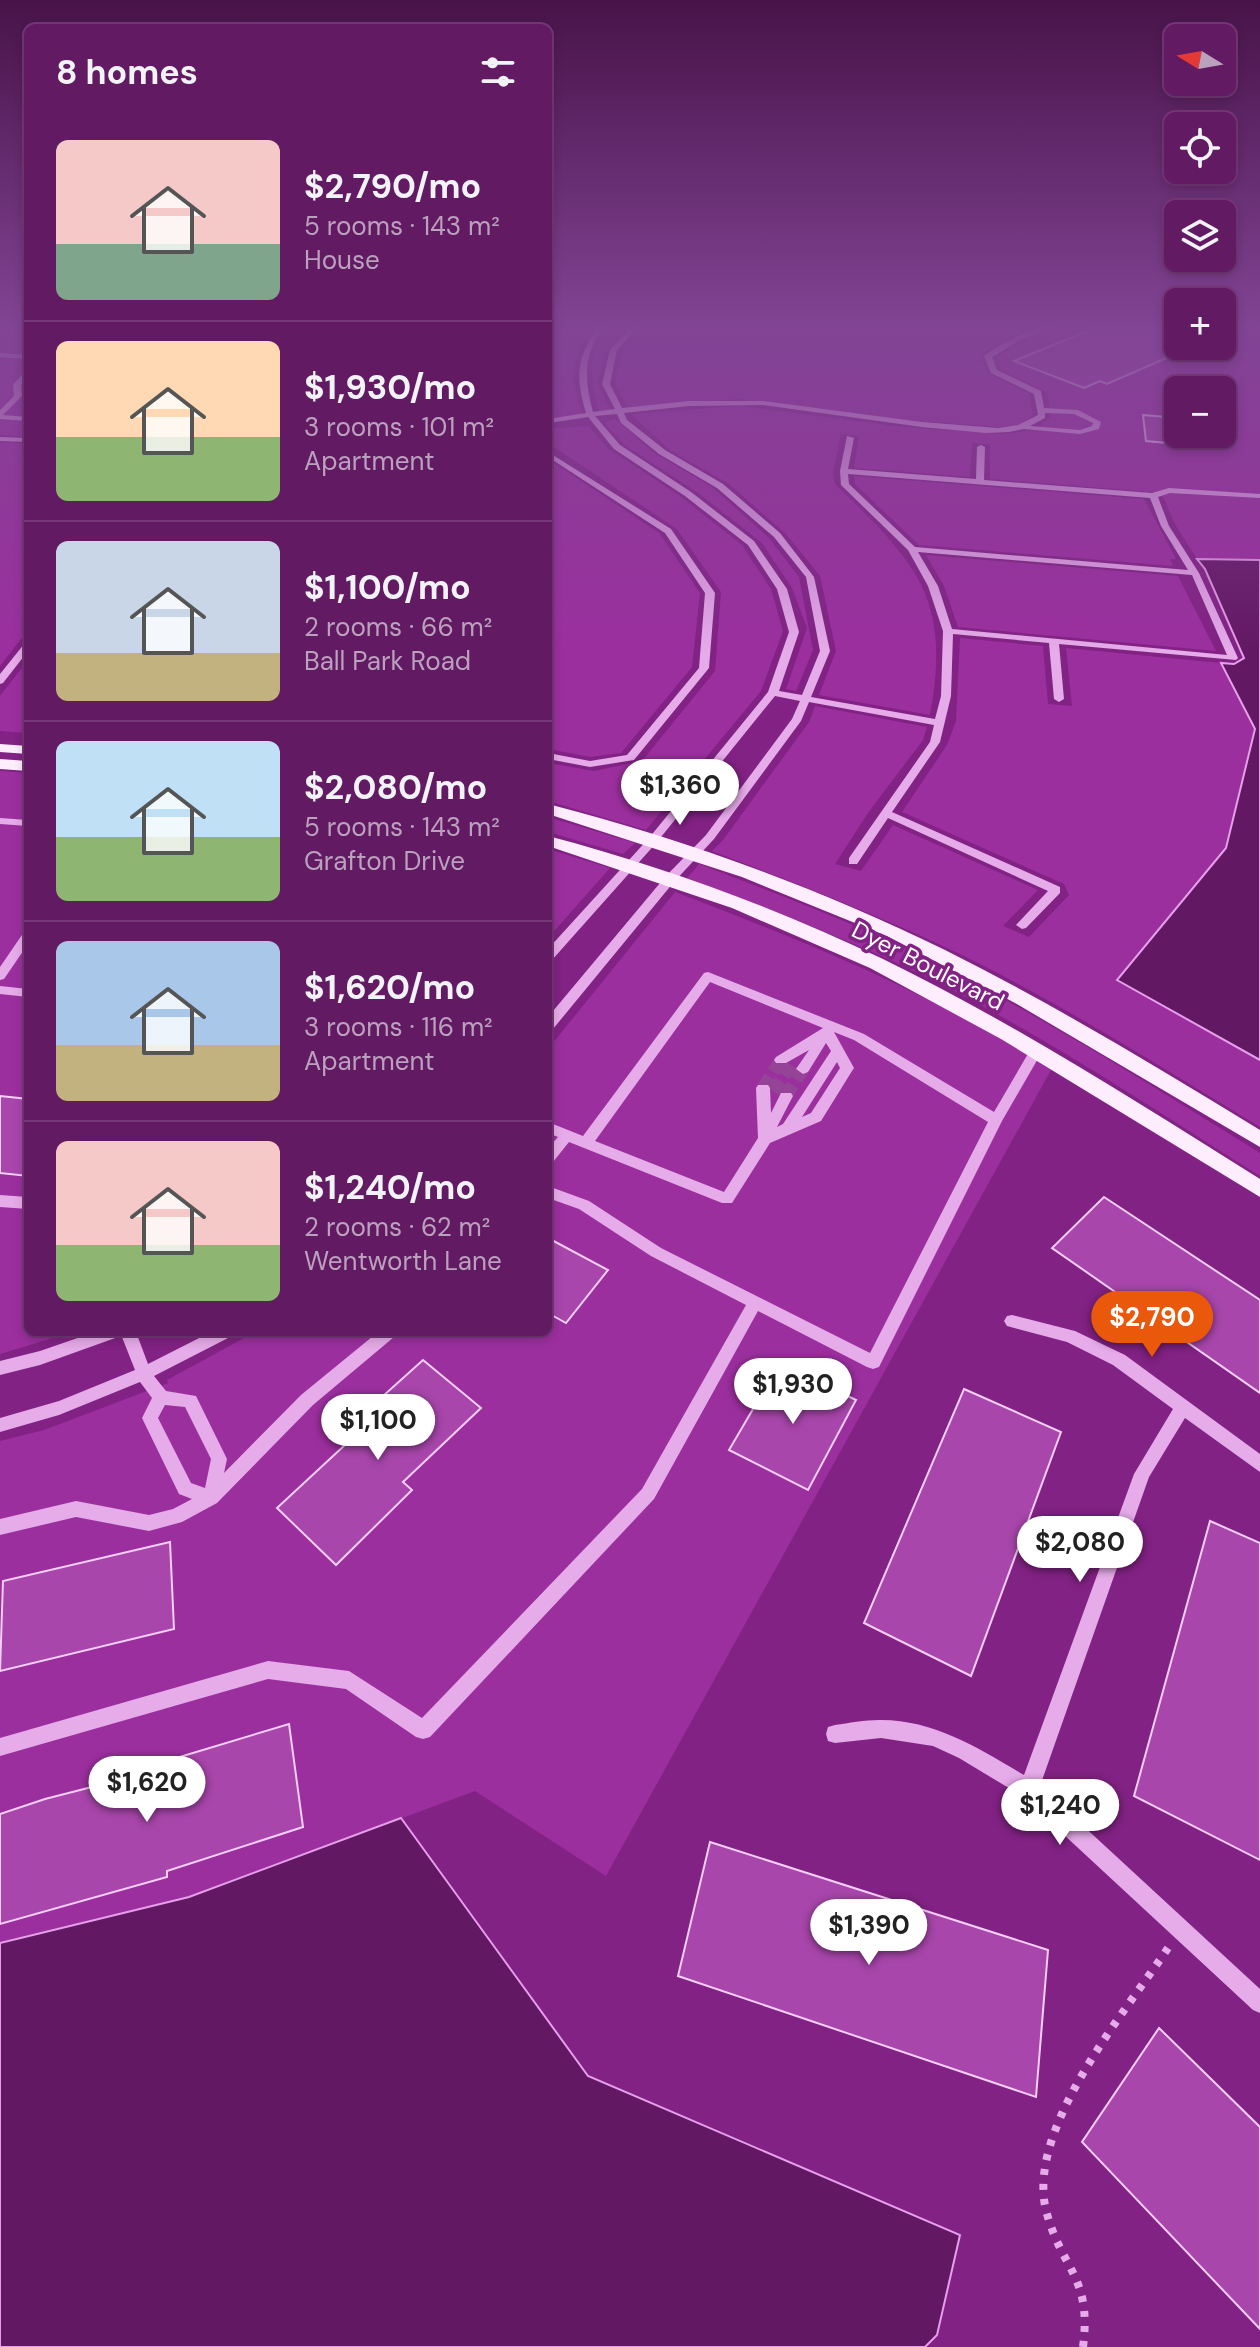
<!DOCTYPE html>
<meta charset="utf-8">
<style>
:root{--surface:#621a63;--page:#682369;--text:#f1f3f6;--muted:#bba1be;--line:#763878;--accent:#ea580c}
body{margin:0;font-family:"DM Sans",sans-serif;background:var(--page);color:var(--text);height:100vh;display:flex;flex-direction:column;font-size:30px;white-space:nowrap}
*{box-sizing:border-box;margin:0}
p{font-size:26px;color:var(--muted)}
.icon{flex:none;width:44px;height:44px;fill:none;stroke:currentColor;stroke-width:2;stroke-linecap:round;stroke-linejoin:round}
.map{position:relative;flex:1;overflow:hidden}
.sheet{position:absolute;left:24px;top:24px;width:528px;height:1312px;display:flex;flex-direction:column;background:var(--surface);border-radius:12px;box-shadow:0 4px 12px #0003,0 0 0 2px var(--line)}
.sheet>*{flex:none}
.needle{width:52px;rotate:281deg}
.controls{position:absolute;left:1164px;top:24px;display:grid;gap:16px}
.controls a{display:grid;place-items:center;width:72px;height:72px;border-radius:12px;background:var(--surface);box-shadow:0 4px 12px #0003,0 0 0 2px var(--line);font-size:40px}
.price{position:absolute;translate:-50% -68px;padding:0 18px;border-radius:28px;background:#fff;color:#222;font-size:26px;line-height:52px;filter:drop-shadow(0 2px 4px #0008)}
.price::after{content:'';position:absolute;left:50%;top:48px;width:24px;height:18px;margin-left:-12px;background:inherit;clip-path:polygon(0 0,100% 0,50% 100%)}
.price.selected{background:var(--accent);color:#fff}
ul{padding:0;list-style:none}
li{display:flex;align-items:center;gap:24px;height:200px;padding:0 32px}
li+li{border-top:2px solid var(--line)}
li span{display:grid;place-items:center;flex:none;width:224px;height:160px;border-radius:12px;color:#555}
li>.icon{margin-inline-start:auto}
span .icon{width:96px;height:96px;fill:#fffc;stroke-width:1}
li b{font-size:34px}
h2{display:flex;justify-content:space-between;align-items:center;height:96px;padding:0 32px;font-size:34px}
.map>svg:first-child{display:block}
.green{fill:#9b2f9e;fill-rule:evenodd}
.water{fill:#631864;stroke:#e69fea;stroke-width:2}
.building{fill:#a846ab;stroke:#f5cff7;stroke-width:2}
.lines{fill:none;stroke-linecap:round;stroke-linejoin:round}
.minor-tunnel{stroke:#954396;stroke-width:13;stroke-dasharray:13 6;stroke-linecap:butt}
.path{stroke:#e6abe9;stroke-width:8;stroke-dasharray:6 9;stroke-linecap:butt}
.minor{fill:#e6abe9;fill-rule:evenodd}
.major{fill:#feeefd;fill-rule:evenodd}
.labels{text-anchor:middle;stroke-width:7;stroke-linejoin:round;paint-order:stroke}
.street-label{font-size:24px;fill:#fff;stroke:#822284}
</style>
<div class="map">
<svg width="1260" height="2347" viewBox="0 0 1260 2347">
<rect width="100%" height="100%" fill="#822284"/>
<g class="green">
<path d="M 0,324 L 28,324 L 28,437 L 0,435 Z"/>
<path d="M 548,324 L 597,324 C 589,329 586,336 582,345 C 568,372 574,390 584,419 L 548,422 Z"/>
<path d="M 616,324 L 629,324 L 606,349 L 598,383 L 610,410 L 600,414 C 590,384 584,344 616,324 Z"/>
<path d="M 648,324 L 1047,324 L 1011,336 L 980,355 L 987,373 L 1029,393 L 1033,415 L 1019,425 L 999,427 L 906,420 L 740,399 L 627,407 L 615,384 L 623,350 Z"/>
<path d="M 1073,324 L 1178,324 L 1178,346 L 1222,346 L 1222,324 L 1260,324 L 1260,560 L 1197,559 L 1176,526 L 1163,497 L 1152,492 L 990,479 L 990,444 L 972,443 L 970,477 L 854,468 L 859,436 L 841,434 L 833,473 L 835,484 C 915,562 952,596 930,715 L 819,695 L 836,651 L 820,576 L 786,534 L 729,484 L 670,450 L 631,414 L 739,406 L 904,427 L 1002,434 L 1035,430 L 1051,417 L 1047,393 L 1003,370 L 997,357 L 1025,341 ZM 1178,390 L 1222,390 L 1222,434 L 1178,434 Z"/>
<path d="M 615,419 L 654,453 L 712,487 L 768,537 L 799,577 L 813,650 L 796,691 L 786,689 L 807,628 L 792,588 L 762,543 L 697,492 L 626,446 L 604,423 Z"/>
<path d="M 588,426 L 609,449 L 680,496 L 742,545 L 771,589 L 783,631 L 761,691 L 646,830 L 548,801 L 548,763 L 594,771 L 642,761 L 715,671 L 721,592 L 677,529 L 548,443 L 548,429 Z"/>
<path d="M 0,442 L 28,444 L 28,630 L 0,666 Z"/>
<path d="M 548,459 L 659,533 L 700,593 L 692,667 L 621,753 L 590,757 L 548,749 Z"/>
<path d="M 854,476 L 1144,499 L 1176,559 L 1170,559 L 1173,566 L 919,545 L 855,484 Z"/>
<path d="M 926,555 L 1178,576 L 1216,651 L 958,627 L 944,586 Z"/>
<path d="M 960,638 L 1043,646 L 1048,704 L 1072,706 L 1066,648 L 1221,663 L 1255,729 L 1226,848 L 1118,980 L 1260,1060 L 1260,1127 C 1156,1064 1053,998 943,946 C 867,911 790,881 712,851 L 723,840 L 809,722 L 815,706 L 927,727 L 923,740 L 868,813 L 835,864 L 861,871 L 893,825 L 1038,890 L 1003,926 L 1029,937 L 1069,895 L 1064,884 L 902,812 L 947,745 L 956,721 Z"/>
<path d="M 28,660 L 28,733 L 0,731 L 0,696 Z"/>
<path d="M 0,771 L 28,773 L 28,1332 L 73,1332 L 0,1354 Z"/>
<path d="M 548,817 L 635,843 L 623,854 L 548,832 Z"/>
<path d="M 548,849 L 610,868 L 548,938 Z"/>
<path d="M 699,864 C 777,894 855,923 929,960 C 1044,1017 1152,1086 1260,1153 L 1260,1176 C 1150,1107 1041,1033 924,976 C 847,939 767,908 687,878 Z"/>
<path d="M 675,892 C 804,941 935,994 1051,1070 L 606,1876 L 475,1791 L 189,1897 L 0,1943 L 0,1441 L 44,1430 L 168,1383 L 167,1380 L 255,1332 L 548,1332 L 548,1049 Z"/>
</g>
<g class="water">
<path d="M 1197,559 L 1260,560 L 1260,1060 L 1117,980 L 1226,848 L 1255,729 L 1221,663 L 1234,664 L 1244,658 L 1205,569 Z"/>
<path d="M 401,1818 L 588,2076 L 960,2235 L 937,2335 L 925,2347 L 0,2347 L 0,1943 L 189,1897 Z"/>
</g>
<g class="building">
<path d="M 1105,324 L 1178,324 L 1178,353 L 1107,384 L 1100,381 L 1084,388 L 1014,361 Z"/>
<path d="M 1143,415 L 1178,418 L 1178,444 L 1146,441 Z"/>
<path d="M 0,1096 L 28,1099 L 28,1176 L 0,1173 Z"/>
<path d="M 1104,1197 L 1260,1300 L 1260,1393 L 1052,1248 Z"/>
<path d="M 548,1238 L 608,1270 L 566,1323 L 548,1313 Z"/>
<path d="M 423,1360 L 481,1408 L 403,1482 L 412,1490 L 336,1565 L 277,1508 L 360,1431 L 352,1424 Z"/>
<path d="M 780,1363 L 856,1400 L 808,1490 L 729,1450 Z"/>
<path d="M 964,1389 L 1061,1432 L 971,1676 L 864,1623 Z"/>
<path d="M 1210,1521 L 1260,1543 L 1260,1860 L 1134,1796 Z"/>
<path d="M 170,1542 L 174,1629 L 0,1671 L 3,1581 Z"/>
<path d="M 289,1724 L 303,1827 L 167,1871 L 167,1877 L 0,1924 L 0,1814 L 45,1799 L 174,1766 L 173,1759 Z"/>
<path d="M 710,1842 L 1048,1950 L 1036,2097 L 678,1976 Z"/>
<path d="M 1159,2028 L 1260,2127 L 1260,2329 L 1082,2142 Z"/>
</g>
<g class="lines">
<g class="minor-tunnel">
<path d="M 763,1088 L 781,1060"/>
<path d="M 774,1092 L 792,1064"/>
<path d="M 786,1096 L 803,1069"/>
</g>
<path class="path" d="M 1083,2347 C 1092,2277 1063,2271 1047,2214 C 1023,2132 1124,2014 1168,1948"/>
<g class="minor">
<path d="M 0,324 L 28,324 L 28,327 L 2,326 Z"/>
<path d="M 549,324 L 556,324 L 548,332 Z"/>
<path d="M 602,324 L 609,324 C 582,348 584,380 593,412 L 615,409 L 602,384 L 610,350 L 634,324 L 641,324 L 617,350 L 610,384 L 622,408 L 689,401 L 763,401 L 922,422 L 998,428 L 1018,425 L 1038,415 L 1034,394 L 991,373 L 984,356 C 1005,341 1037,324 1063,324 L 1020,340 L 992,357 L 997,370 L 1041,391 L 1044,408 L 1078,410 L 1101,422 L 1099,429 L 1080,434 L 1024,429 L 1009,432 L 986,433 L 922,427 L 763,405 L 689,406 L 624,413 L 627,420 L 665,450 L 723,484 L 780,533 L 814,577 L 830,651 L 811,697 L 935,719 L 941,696 L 943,631 L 928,586 L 908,550 L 841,485 L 840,471 L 847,436 L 854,438 L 848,469 L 976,479 L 977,447 L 981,445 L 985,447 L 984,480 L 1152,493 L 1169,488 L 1260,494 L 1260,498 L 1170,493 L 1158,497 L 1169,526 L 1199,573 L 1238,658 L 1236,660 L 1059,644 L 1064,699 L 1059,702 L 1054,699 L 1049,643 L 953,634 L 951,696 L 940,742 L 892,812 L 1060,887 L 1060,893 L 1026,928 L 1022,929 L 1016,925 L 1048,891 L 888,818 L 857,864 L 849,864 L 849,858 L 930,742 L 934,725 L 809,702 L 801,721 L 714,839 L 673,883 L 553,1029 L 548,1031 L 548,1017 L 665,877 L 706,835 L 792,719 L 800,701 L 775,696 L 657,842 L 552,960 L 548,961 L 548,949 L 649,838 L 768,692 L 789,632 L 777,589 L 748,545 L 685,496 L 614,449 L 588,417 L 548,423 L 548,419 L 586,413 C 579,389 575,368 587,345 C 592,337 594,329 602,324 ZM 1045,413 L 1074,414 L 1093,423 L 1092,426 L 1080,430 L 1030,426 L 1045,418 ZM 617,414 L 621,423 L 659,454 L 717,488 L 774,537 L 806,577 L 820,651 L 802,695 L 779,691 L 799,632 L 787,589 L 754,541 L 691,492 L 620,445 L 595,416 ZM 848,474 L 1150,498 L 1161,526 L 1188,570 L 915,547 L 849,484 ZM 918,552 L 1192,575 L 1227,655 L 952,629 L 938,586 Z"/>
<path d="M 0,353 L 28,355 L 28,359 L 0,357 Z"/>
<path d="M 25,371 L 28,371 L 28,377 L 21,385 L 22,396 L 3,415 L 28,417 L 28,421 L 0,419 L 0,410 L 14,396 L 13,385 Z"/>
<path d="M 0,437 L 28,438 L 28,442 L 0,441 Z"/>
<path d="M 548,452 L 671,529 L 715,593 L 709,668 L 634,760 L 590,767 L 548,759 L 548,753 L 590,761 L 627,755 L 699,668 L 705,593 L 665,533 L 548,457 Z"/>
<path d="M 28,642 L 28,651 L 3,683 L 0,684 L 0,674 L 25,643 Z"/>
<path d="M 0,818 L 28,820 L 28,826 L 0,824 Z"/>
<path d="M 28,931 L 28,944 L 4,979 L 0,980 L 0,967 L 24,932 Z"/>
<path d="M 708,972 L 864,1034 L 994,1112 L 1032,1047 L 1037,1045 L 1043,1050 L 1002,1121 L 879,1367 L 873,1369 L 867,1367 L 758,1311 L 654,1499 L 430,1737 L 423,1739 L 416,1737 L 346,1689 L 268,1679 L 0,1756 L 0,1738 L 268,1661 L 349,1671 L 422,1718 L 642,1489 L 746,1305 L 651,1256 L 579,1209 L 548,1198 L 548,1186 L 589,1201 L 661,1248 L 870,1353 L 988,1122 L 854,1040 L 834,1032 L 854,1068 L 852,1071 L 821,1121 L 770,1143 L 732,1203 L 722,1203 L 569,1142 L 553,1162 L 548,1163 L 548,1148 L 558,1137 L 548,1133 L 548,1122 L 583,1136 L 704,973 ZM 710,982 L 823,1028 L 776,1057 L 774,1060 L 776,1063 L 786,1063 L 809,1050 L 796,1069 L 803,1074 L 808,1072 L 826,1043 L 831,1051 L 783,1124 L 777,1127 L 793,1096 L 791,1093 L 781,1093 L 771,1113 L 770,1088 L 768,1085 L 758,1085 L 756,1088 L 758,1138 L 724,1192 L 595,1141 ZM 837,1062 L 840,1068 L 811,1113 L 802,1117 Z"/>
<path d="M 0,986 L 28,989 L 28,997 L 0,994 Z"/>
<path d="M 0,1195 L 28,1197 L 28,1209 L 0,1207 Z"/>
<path d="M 1012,1315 L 1075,1331 L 1125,1355 L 1260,1454 L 1260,1472 L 1185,1418 L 1149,1477 L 1040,1786 L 1260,1989 L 1260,2013 L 1253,2010 L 1022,1796 L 959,1758 L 933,1746 L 881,1738 L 835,1743 L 828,1741 L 826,1734 L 828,1727 L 835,1725 C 849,1723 864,1720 879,1720 C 933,1719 980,1749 1024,1775 L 1134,1474 L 1173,1409 L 1113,1365 L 1067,1342 L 1007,1326 L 1004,1321 L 1007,1316 Z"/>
<path d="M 95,1332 L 136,1332 L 148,1364 L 211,1332 L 233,1332 L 230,1337 L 154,1376 L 166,1391 L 196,1396 L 227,1459 L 224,1473 L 301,1395 L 378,1332 L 397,1332 L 394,1337 L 313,1405 L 217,1503 L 182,1522 L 149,1531 L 76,1517 L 0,1535 L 0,1519 L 76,1501 L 149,1515 L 173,1509 L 192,1499 L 179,1494 L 142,1418 L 152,1398 L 140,1382 L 59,1415 L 0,1432 L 0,1418 L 59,1401 L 135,1370 L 120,1332 L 118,1337 L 40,1365 L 0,1375 L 0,1361 L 40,1351 ZM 165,1405 L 185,1407 L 211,1459 L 205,1488 L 191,1483 L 158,1418 Z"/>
</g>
<g class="major">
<path d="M 0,744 L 28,746 L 28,754 L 0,752 Z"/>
<path d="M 0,759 L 28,761 L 28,771 L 0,769 Z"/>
<path d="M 548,804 C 684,839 819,888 945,950 C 1053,1004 1157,1067 1260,1130 L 1260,1147 L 1015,1003 L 887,936 L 742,877 L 548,814 Z"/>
<path d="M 548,836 C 662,866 777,908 883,959 C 1014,1023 1137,1102 1260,1179 L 1260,1197 L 1001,1039 L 870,968 L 732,908 L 548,846 Z"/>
</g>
</g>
<linearGradient id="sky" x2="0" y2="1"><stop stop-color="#481349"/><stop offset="0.5" stop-color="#814494"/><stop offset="1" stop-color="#814494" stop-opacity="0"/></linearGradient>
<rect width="1260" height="652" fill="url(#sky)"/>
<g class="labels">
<g class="street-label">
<text transform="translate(928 966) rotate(27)" y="8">Dyer Boulevard</text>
</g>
</g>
</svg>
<div class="controls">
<a><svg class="needle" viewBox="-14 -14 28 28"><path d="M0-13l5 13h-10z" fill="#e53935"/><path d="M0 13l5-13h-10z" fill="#bba1be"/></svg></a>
<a><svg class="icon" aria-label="locate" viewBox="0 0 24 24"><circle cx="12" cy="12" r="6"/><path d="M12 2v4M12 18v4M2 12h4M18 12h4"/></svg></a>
<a><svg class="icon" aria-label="layers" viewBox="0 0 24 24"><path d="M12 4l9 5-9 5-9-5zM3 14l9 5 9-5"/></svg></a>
<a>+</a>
<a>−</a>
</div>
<b class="price" style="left:680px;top:827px">$1,360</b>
<b class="price selected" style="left:1152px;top:1359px">$2,790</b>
<b class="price" style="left:793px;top:1426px">$1,930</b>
<b class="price" style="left:378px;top:1462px">$1,100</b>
<b class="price" style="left:1080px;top:1584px">$2,080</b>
<b class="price" style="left:147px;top:1824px">$1,620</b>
<b class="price" style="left:1060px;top:1847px">$1,240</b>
<b class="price" style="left:869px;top:1967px">$1,390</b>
<section class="sheet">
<h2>8 homes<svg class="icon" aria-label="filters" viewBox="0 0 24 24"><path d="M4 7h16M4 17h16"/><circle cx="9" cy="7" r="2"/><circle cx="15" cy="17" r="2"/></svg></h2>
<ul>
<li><span style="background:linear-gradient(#f6c9c9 65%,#7fa58c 0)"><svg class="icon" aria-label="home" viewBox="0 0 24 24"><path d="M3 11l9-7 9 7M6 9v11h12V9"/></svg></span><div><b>$2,790/mo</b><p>5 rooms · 143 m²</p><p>House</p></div></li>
<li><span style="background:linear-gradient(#ffd9b3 60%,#8fb573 0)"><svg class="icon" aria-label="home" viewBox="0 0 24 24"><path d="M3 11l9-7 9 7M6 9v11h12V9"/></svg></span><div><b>$1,930/mo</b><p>3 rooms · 101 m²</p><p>Apartment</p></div></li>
<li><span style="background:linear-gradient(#c9d6e8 70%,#c2b280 0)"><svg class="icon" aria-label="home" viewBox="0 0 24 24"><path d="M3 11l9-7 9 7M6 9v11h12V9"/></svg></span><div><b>$1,100/mo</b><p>2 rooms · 66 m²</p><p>Ball Park Road</p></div></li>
<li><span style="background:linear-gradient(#bfe0f5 60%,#8fb573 0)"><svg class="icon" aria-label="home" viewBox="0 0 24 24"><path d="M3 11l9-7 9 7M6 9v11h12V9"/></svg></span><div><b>$2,080/mo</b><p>5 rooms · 143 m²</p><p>Grafton Drive</p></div></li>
<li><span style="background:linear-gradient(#a9c7e8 65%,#c2b280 0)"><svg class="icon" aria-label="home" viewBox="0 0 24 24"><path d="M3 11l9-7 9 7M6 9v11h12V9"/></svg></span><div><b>$1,620/mo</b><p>3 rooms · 116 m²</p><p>Apartment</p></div></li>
<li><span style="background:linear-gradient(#f6c9c9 65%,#8fb573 0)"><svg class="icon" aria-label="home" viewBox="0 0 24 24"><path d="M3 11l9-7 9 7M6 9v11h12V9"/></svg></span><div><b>$1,240/mo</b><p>2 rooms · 62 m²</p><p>Wentworth Lane</p></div></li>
</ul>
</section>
</div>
